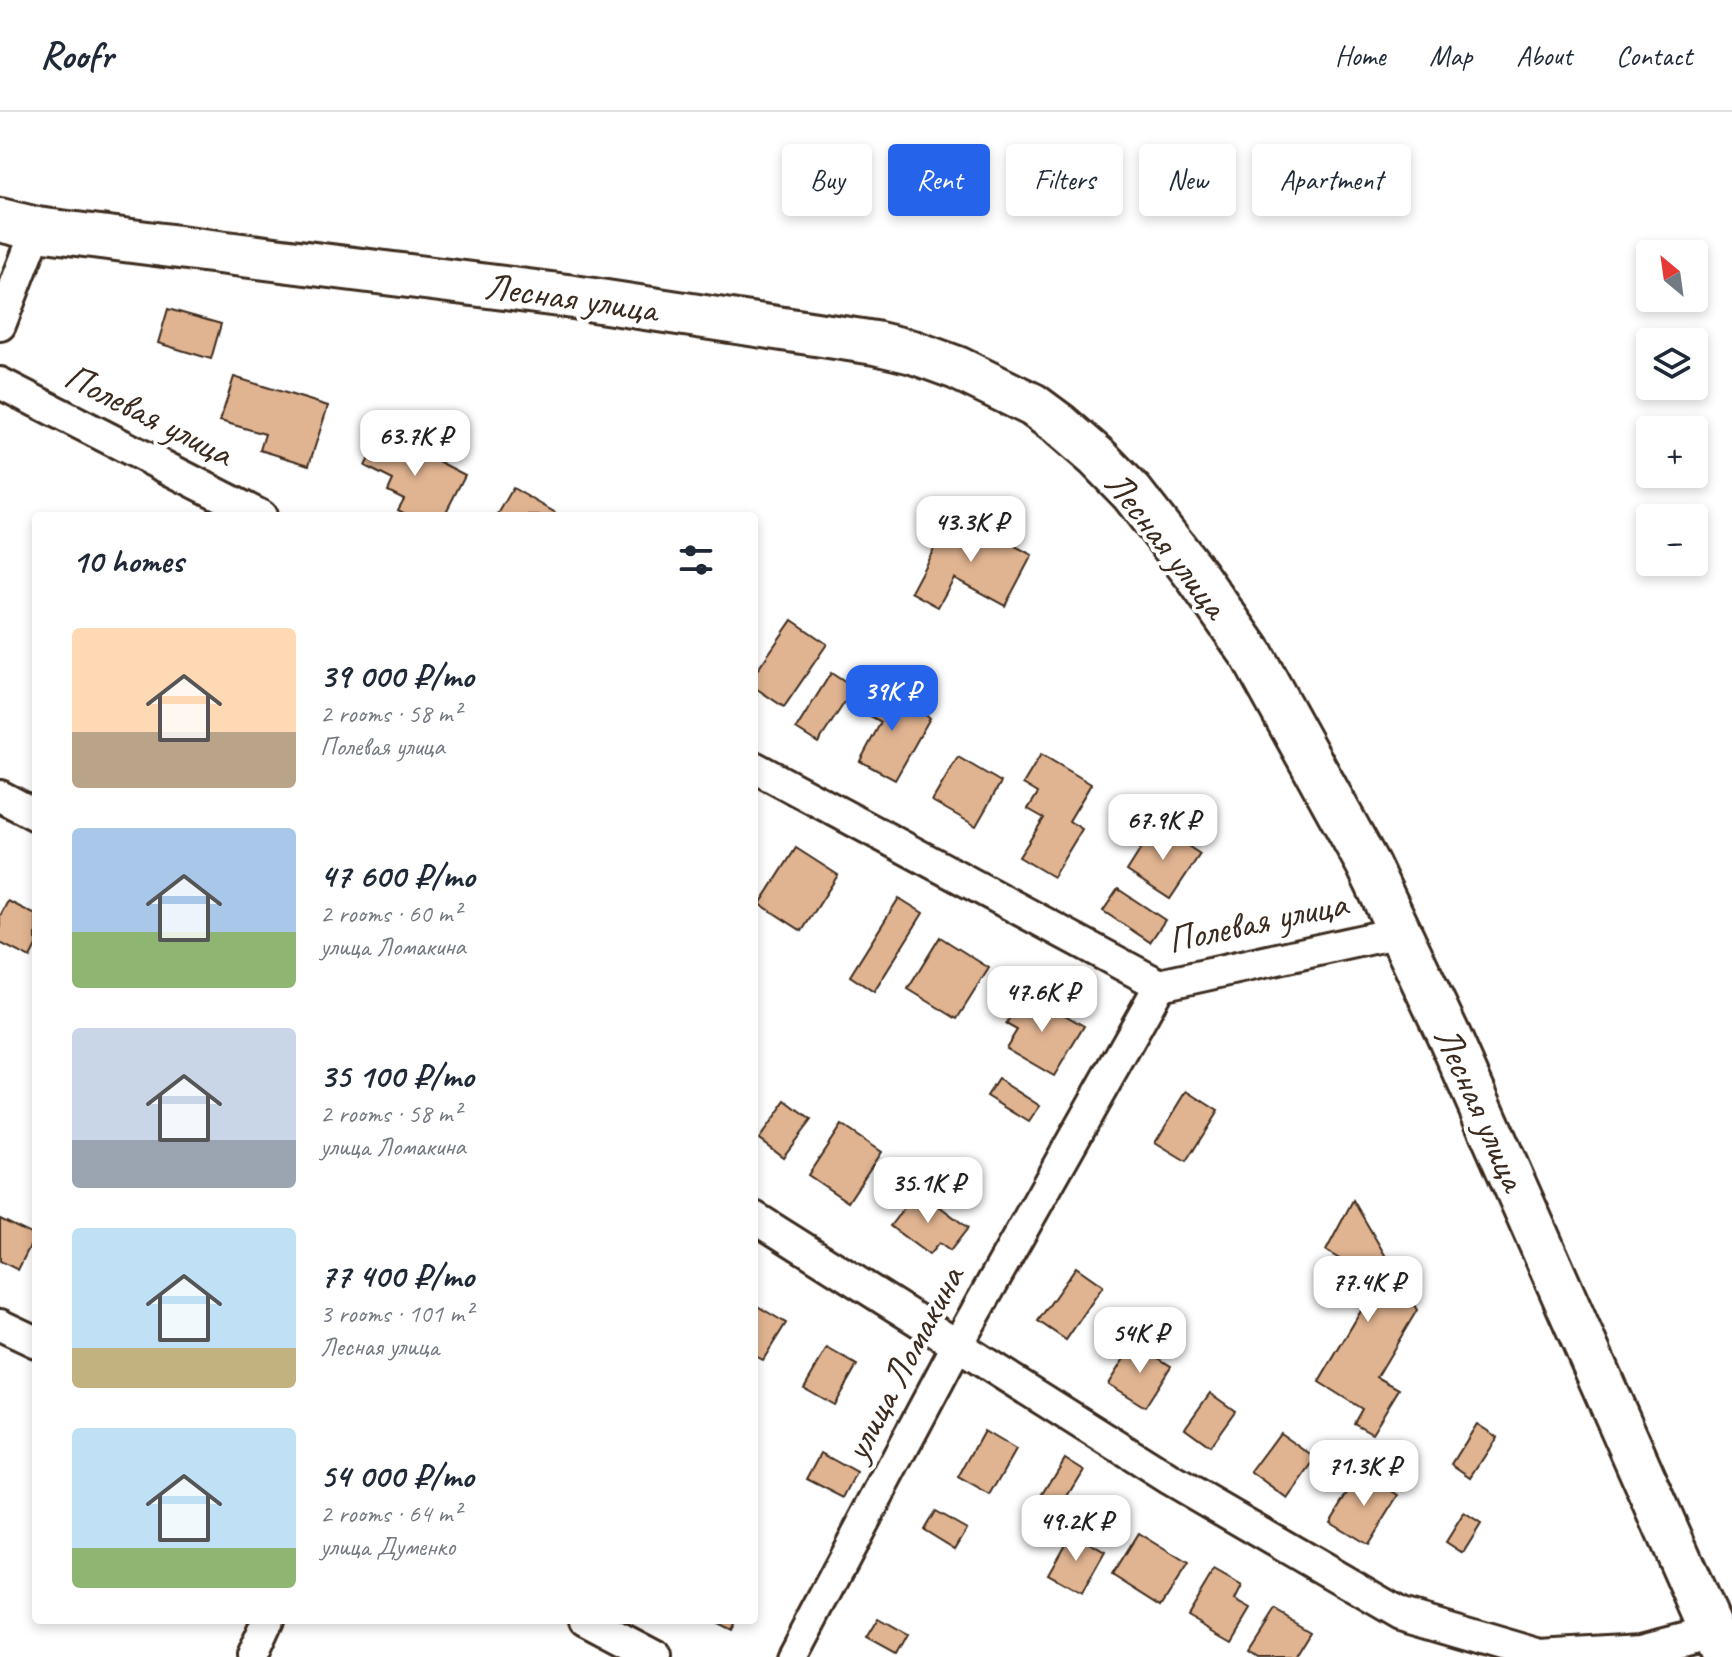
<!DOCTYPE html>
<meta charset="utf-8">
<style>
:root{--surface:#fff;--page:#f6f6f7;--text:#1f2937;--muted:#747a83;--line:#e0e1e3;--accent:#2563eb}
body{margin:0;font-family:Caveat,sans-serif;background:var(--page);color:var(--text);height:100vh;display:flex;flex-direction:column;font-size:30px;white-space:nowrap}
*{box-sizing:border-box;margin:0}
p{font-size:26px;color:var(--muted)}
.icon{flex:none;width:44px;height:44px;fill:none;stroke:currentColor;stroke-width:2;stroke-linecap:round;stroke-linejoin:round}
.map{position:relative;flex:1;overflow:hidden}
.sheet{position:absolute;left:32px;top:400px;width:726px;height:1112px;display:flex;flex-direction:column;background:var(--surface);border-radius:8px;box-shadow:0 4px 12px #0003}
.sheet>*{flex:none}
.top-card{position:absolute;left:782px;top:32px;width:760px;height:72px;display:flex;gap:16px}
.needle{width:52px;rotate:331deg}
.controls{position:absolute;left:1636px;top:128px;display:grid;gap:16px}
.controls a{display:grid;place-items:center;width:72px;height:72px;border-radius:8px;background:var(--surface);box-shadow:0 4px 12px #0003;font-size:40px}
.price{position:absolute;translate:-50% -68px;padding:0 18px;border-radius:16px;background:#fff;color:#222;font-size:26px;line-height:52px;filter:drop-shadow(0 2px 4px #0008)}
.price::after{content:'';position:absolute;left:50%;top:48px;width:24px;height:18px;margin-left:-12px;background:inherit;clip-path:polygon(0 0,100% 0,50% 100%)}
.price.on{background:var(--accent);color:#fff}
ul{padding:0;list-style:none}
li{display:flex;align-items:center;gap:24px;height:200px;padding:0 40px}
li span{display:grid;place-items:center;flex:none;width:224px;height:160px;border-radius:8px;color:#555}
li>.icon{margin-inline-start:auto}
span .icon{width:96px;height:96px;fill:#fffc;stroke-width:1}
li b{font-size:34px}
h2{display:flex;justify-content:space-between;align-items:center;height:96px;padding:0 40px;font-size:34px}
.pill{padding:0 28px;border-radius:8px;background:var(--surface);box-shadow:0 4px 12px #0003;font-size:28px;line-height:72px}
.pill.on{background:var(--accent);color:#fff}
header{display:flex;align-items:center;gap:48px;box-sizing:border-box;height:112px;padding:0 40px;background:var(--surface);border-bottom:2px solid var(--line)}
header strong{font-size:38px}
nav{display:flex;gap:44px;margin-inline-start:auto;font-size:28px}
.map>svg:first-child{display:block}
.building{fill:#e1b491;stroke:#3b2a1e;stroke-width:2}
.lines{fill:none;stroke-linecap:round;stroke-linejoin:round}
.street-casing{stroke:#3b2a1e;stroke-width:36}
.secondary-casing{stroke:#3b2a1e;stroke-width:48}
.street{stroke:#fff;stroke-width:30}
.secondary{stroke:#fff;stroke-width:42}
.labels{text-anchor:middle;stroke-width:8;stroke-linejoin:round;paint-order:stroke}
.street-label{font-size:38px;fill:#3b2a1e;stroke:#fff}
</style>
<header>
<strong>Roofr</strong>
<nav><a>Home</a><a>Map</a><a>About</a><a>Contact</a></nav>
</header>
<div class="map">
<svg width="1732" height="1545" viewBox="0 0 1732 1545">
<rect width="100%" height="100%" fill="#fff"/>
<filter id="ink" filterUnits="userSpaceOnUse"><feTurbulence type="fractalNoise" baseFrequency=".0125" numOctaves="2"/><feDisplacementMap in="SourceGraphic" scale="16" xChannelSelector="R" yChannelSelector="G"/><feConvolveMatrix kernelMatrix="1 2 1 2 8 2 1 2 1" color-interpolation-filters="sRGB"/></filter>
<g filter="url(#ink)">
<g class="building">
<path d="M 168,197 L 221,212 L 211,247 L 158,231 Z"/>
<path d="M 234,265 L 328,294 L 309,353 L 260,338 L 265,322 L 220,309 Z"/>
<path d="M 382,320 L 465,363 L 444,404 L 409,404 L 398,398 L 404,387 L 388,379 L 393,368 L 365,354 Z"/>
<path d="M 513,376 L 561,404 L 497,404 Z"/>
<path d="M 953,401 L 1032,443 L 1005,494 L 954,466 L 938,495 L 911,480 Z"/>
<path d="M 792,508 L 827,532 L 784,595 L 754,575 L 754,563 Z"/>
<path d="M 831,561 L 854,576 L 818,631 L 796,617 Z"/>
<path d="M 877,576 L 930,606 L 895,668 L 860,649 L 881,610 L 863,600 Z"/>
<path d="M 1041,642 L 1091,672 L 1069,709 L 1082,717 L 1053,765 L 1019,745 L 1044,706 L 1028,697 L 1038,681 L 1023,672 Z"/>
<path d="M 958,645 L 1001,670 L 976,714 L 932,689 Z"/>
<path d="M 1156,713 L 1200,742 L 1170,787 L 1127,759 Z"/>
<path d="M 796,736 L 838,763 L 802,819 L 760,792 Z"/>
<path d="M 1118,777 L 1165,808 L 1150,830 L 1103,799 Z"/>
<path d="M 899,786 L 923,801 L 874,880 L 850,864 Z"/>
<path d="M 8,789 L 36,803 L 36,834 L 30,846 L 0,831 L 0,804 Z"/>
<path d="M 940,825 L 989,856 L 957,907 L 908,877 Z"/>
<path d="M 1025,880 L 1084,914 L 1054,964 L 1006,936 L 1017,918 L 1006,912 Z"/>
<path d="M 998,967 L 1040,994 L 1029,1010 L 987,984 Z"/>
<path d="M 1187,979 L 1218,999 L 1186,1050 L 1155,1031 Z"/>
<path d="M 786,989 L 811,1008 L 783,1045 L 759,1027 Z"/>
<path d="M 841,1013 L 881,1040 L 848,1090 L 808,1063 Z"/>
<path d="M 918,1078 L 968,1116 L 950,1139 L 939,1131 L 929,1143 L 890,1114 Z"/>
<path d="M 1353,1088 L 1417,1198 L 1377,1265 L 1399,1277 L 1372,1321 L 1354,1311 L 1362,1297 L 1319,1270 L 1378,1170 L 1326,1139 Z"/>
<path d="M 0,1107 L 35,1124 L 18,1158 L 0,1149 Z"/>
<path d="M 1076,1155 L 1103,1174 L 1066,1228 L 1038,1209 Z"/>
<path d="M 754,1192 L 786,1211 L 763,1248 L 754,1243 Z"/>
<path d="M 1134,1231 L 1171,1254 L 1145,1295 L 1108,1272 Z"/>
<path d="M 827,1236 L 857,1253 L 834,1293 L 804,1276 Z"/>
<path d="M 1210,1281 L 1235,1299 L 1210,1334 L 1185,1316 Z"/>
<path d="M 1477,1312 L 1497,1325 L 1471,1365 L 1452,1352 Z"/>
<path d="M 984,1319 L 1016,1338 L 990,1384 L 958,1366 Z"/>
<path d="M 1280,1321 L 1317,1347 L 1288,1387 L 1251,1360 Z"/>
<path d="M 821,1341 L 857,1361 L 844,1386 L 807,1367 Z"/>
<path d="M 1065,1346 L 1084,1358 L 1059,1399 L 1040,1387 Z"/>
<path d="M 1361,1360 L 1399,1383 L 1368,1433 L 1330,1410 Z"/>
<path d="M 935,1399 L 967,1417 L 955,1437 L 924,1418 Z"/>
<path d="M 1464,1401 L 1481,1412 L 1463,1441 L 1446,1430 Z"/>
<path d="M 1071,1421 L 1105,1440 L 1082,1481 L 1048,1462 Z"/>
<path d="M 1138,1421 L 1188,1452 L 1161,1494 L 1112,1463 Z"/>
<path d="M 1214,1458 L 1242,1474 L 1235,1488 L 1251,1497 L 1232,1529 L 1187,1503 Z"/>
<path d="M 1275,1498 L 1310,1519 L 1294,1545 L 1258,1545 L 1249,1539 Z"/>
<path d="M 878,1507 L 906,1523 L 895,1543 L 866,1527 Z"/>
<path d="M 711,1508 L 736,1508 L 731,1518 Z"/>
</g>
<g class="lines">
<defs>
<g id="street">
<path d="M 0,213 L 37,117"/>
<path d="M 0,271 L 261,404"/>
<path d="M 754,655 L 1160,873 L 1400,820"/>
<path d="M 0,684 L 36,703"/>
<path d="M 754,1105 L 1169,1367 L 1401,1502 L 1541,1543 L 1642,1537 L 1711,1519"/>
<path d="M 0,1213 L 36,1230"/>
<path d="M 586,1508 L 656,1545"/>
<path d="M 251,1545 L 268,1508"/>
<path d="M 792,1545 L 958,1232 L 1160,873"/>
</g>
<path id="secondary" d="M 0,108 L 37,117 L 567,184 L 875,231 L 913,240 L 957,256 L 1033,293 L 1060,313 L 1098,346 L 1132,381 L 1196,463 L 1252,543 L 1368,753 L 1449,924 L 1723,1545"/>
</defs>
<use href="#street" class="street-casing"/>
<use href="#secondary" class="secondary-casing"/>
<use href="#street" class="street"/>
<use href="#secondary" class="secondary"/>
</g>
</g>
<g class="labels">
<g class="street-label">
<text transform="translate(571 185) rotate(8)" y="13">Лесная улица</text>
<text transform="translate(149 302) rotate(27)" y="13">Полевая улица</text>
<text transform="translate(1167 432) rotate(52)" y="13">Лесная улица</text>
<text transform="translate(1257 809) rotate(-12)" y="13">Полевая улица</text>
<text transform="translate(1481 996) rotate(66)" y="13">Лесная улица</text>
<text transform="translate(903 1251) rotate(-62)" y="13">улица Ломакина</text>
</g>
</g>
</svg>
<div class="controls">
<a><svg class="needle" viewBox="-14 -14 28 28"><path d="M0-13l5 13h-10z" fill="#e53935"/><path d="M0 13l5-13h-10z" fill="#747a83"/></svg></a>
<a><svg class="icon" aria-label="layers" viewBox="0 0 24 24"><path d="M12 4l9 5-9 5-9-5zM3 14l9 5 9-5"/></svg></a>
<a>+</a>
<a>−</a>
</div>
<b class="price" style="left:415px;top:366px">63.7K ₽</b>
<b class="price" style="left:971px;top:452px">43.3K ₽</b>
<b class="price on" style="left:892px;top:621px">39K ₽</b>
<b class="price" style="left:1163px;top:750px">67.9K ₽</b>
<b class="price" style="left:1042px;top:922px">47.6K ₽</b>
<b class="price" style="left:928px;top:1113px">35.1K ₽</b>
<b class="price" style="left:1368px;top:1212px">77.4K ₽</b>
<b class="price" style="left:1140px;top:1263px">54K ₽</b>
<b class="price" style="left:1364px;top:1396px">71.3K ₽</b>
<b class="price" style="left:1076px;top:1451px">49.2K ₽</b>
<div class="top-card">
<a class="pill">Buy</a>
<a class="pill on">Rent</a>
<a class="pill">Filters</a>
<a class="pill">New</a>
<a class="pill">Apartment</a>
</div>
<section class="sheet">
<h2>10 homes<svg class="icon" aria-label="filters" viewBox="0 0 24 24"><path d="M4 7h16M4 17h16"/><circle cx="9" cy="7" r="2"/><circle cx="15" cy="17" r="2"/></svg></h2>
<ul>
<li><span style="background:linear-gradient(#ffd9b3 65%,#b9a48a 0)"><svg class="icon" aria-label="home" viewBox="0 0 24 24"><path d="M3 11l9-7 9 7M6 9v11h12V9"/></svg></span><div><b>39 000 ₽/mo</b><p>2 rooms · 58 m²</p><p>Полевая улица</p></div></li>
<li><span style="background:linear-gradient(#a9c7e8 65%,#8fb573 0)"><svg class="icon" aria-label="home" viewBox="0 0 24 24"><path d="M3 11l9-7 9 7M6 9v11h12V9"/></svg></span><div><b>47 600 ₽/mo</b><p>2 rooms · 60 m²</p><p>улица Ломакина</p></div></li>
<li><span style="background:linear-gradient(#c9d6e8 70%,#9aa5b1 0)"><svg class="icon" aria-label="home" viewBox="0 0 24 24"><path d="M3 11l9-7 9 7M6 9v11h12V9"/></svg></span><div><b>35 100 ₽/mo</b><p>2 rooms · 58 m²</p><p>улица Ломакина</p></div></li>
<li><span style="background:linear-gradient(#bfe0f5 75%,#c2b280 0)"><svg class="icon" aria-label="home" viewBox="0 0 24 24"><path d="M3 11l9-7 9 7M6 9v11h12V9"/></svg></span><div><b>77 400 ₽/mo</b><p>3 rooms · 101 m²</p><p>Лесная улица</p></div></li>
<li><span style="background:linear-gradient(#bfe0f5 75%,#8fb573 0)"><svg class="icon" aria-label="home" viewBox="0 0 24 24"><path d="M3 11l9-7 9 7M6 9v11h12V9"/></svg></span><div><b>54 000 ₽/mo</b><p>2 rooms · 64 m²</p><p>улица Думенко</p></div></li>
</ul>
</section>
</div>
